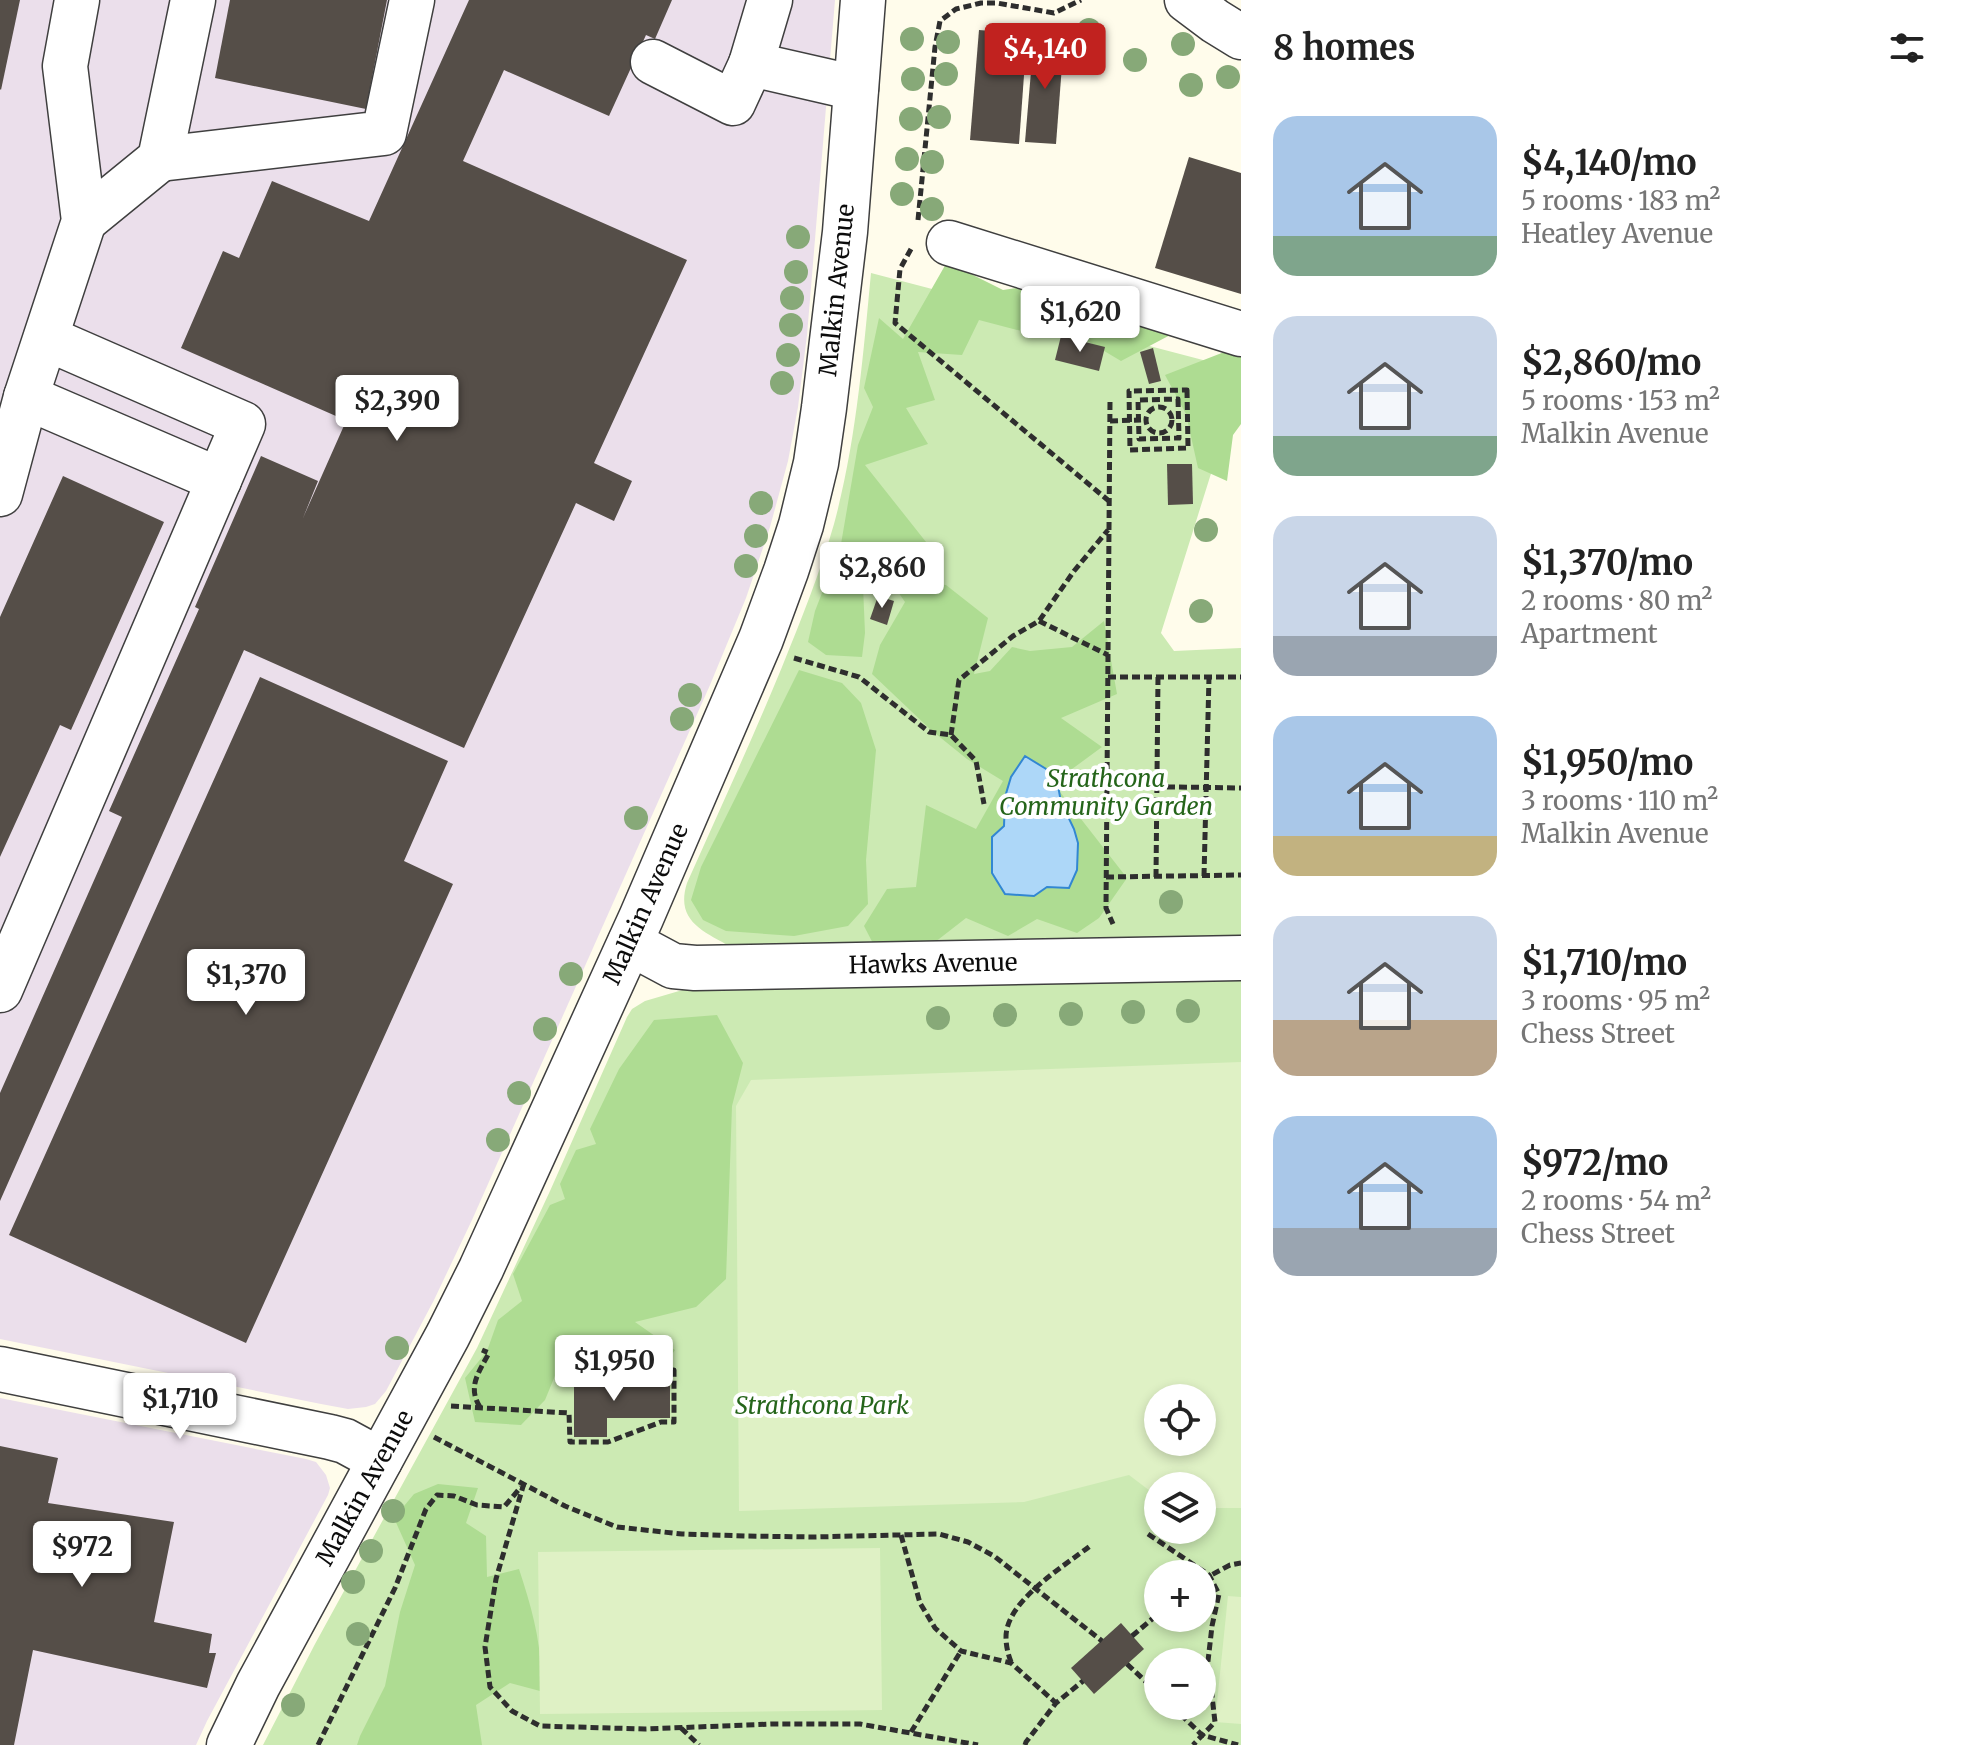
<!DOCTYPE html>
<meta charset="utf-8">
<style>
:root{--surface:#fff;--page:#f6f6f6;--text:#222;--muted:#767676;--accent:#c1221f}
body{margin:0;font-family:Merriweather,serif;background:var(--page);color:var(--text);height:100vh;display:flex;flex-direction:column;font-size:30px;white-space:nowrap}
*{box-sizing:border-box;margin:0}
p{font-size:26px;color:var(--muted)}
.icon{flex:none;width:44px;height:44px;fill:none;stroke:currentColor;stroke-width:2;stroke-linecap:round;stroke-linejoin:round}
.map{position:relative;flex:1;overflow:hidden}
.panel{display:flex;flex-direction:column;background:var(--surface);width:720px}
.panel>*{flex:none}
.fabs{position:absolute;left:1144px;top:1384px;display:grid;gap:16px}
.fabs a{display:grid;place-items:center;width:72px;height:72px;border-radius:50%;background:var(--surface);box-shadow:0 4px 12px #0003;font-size:40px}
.price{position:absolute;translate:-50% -68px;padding:0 18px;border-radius:8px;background:#fff;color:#222;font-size:26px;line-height:52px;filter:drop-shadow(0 2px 4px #0008)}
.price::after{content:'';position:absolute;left:50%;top:48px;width:24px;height:18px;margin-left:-12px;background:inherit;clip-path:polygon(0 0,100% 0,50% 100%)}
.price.selected{background:var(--accent);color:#fff}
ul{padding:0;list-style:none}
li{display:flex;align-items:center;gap:24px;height:200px;padding:0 32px}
li span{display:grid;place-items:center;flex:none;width:224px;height:160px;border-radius:24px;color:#555}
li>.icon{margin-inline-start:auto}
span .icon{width:96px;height:96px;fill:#fffc;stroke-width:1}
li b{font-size:34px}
h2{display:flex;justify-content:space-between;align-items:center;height:96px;padding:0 32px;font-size:34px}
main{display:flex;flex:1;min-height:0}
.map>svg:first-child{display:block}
.industrial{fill:#ebdfeb}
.green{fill:#cceab3;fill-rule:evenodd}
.forest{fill:#aedc92}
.pitch{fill:#dff1c5;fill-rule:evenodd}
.water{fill:#add7f8;stroke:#3287d2;stroke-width:2}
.building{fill:#554e48}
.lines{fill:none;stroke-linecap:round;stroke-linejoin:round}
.minor-casing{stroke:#3f3f3f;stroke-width:47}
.path{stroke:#2e2e2e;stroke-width:5;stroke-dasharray:8 4;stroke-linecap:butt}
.minor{stroke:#fff;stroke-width:44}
.tree{fill:#87a978}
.labels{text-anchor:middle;stroke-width:8;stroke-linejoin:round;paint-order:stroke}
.street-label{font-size:24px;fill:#0c0c0c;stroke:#fff}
.park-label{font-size:24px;font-style:italic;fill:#25651a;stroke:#fff}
</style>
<main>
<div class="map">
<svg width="1241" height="1745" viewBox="0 0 1241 1745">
<rect width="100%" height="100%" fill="#fffceb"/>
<g class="industrial">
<path d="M 0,0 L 835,0 L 807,335 L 798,407 L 788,461 L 770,527 L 746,598 L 710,685 L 472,1220 L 434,1300 L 386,1391 L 375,1404 L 366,1407 L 348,1409 L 321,1404 L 0,1339 Z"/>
<path d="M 0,1398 L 306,1459 L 316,1462 L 326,1475 L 330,1488 L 328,1495 L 207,1721 L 196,1745 L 0,1745 Z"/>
</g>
<g class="green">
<path d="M 871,273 L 1241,370 L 1241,378 L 1161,633 L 1174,651 L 1241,648 L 1241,938 L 731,947 C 703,931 675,921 687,883 C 719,811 752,740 782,667 C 801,620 820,573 834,524 C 856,443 863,357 871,273 Z"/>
<path d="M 1241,970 L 1241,1745 L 263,1745 L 315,1644 L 477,1348 L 550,1191 L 627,1017 L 632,1009 L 645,1001 L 703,984 ZM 1158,1398 L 1202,1398 L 1202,1442 L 1158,1442 ZM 1158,1486 L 1202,1486 L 1202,1530 L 1158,1530 ZM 1158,1574 L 1202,1574 L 1202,1618 L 1158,1618 ZM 1158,1662 L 1202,1662 L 1202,1706 L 1158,1706 Z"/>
</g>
<g class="forest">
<path d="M 947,262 L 1003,290 L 1029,286 L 1075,312 L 1122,314 L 1174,333 L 1121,361 L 1084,339 L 1029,333 L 979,320 L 962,355 L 918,352 L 935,400 L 906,408 L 928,444 L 865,465 L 930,547 L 897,579 L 946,585 L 988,618 L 974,674 L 990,671 L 1012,647 L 1030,651 L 1072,647 L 1104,621 L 1117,694 L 1061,718 L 1102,747 L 1053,783 L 1127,878 L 1099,918 L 1077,933 L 1037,919 L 1008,936 L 966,918 L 921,953 L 879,955 L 864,926 L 887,889 L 916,887 L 926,805 L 976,829 L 1003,781 L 967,759 L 931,730 L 872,674 L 880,645 L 905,602 L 885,573 L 863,586 L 865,633 L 862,657 L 826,655 L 808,642 L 815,611 L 841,544 L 858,445 L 873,407 L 864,388 L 879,318 L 903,339 Z"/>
<path d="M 1232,349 L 1241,352 L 1241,424 L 1233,435 L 1227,481 L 1198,468 L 1186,414 L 1165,375 Z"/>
<path d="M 799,670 L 842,683 L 861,703 L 876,750 L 866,860 L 868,904 L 848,926 L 794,936 L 726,931 L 703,920 L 691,900 L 701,867 Z"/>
<path d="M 717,1015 L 743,1063 L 732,1106 L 726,1279 L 696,1307 L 635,1322 L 675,1350 L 653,1382 L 593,1368 L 559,1366 L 545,1400 L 521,1425 L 475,1422 L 465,1378 L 487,1351 L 498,1320 L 522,1301 L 513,1274 L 550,1205 L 565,1199 L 560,1184 L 576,1150 L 596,1144 L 590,1129 L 619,1069 L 654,1020 Z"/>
<path d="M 438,1484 L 478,1488 L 466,1523 L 486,1536 L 487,1577 L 519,1569 C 532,1609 544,1649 540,1691 L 510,1683 L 476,1705 L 482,1745 L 357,1745 L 360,1736 L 385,1686 L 400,1612 L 415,1565 L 394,1518 L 414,1494 Z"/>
</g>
<g class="pitch">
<path d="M 1241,1062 L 1241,1508 L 1202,1508 L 1202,1486 L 1158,1486 L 1158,1497 L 1129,1475 L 1024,1502 L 739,1511 L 736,1106 L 751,1080 ZM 1202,1398 L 1202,1442 L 1158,1442 L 1158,1398 Z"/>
<path d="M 880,1548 L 882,1710 L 540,1714 L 538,1552 Z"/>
<path d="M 1228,1596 L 1241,1597 L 1241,1724 L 1215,1722 Z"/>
</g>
<path class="water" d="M 1025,756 L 1056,775 L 1061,802 L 1074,829 L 1078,843 L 1077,870 L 1069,888 L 1047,887 L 1034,896 L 1005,894 L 992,873 L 992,837 L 1004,826 L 1005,797 L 1011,777 Z"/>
<g class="building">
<path d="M 0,0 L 20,0 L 1,90 L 0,89 Z"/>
<path d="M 230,0 L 387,0 L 366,109 L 215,78 Z"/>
<path d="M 469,0 L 672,0 L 655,39 L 646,35 L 609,116 L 504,70 L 463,161 L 687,260 L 594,463 L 632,481 L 614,521 L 576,503 L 464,748 L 244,650 L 0,1201 L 0,1093 L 122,817 L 109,811 L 199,609 L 195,607 L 261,456 L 318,481 L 303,518 L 366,376 L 345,420 L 181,348 L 223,251 L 239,258 L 272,181 L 369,221 Z"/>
<path d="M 979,30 L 1027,34 L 1019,144 L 970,140 Z"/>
<path d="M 1034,36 L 1064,39 L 1056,144 L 1025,142 Z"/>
<path d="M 1189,157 L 1241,173 L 1241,294 L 1155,268 Z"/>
<path d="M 1061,336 L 1105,347 L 1099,371 L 1055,360 Z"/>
<path d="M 1153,348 L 1161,381 L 1149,384 L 1140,352 Z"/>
<path d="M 1167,464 L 1192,464 L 1193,504 L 1168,505 Z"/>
<path d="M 63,476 L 164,522 L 71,730 L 60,725 L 0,857 L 0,617 Z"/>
<path d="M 878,596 L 894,601 L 887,625 L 870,619 Z"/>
<path d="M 260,677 L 448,761 L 404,861 L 453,884 L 246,1343 L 9,1235 Z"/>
<path d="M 608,1372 L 608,1386 L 670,1386 L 670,1418 L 607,1418 L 607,1437 L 574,1437 L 574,1373 Z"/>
<path d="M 0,1446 L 58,1458 L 48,1503 L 174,1522 L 154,1622 L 212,1634 L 209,1653 L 216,1653 L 207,1688 L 33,1650 L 14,1745 L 0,1745 Z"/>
<path d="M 1121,1623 L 1144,1649 L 1094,1694 L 1071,1668 Z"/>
</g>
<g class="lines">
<defs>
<g id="minor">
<path d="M 770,0 L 751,64 L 856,88"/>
<path d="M 1187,0 L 1215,21 L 1241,37"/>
<path d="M 653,62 L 733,103 L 751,64"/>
<path d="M 160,159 L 384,133 L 412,0"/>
<path d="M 84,221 L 160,159 L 193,0"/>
<path d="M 949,243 L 1241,334"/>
<path d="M 26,397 L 219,480"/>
<path d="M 0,494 L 26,397 L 84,221 L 65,66 L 77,0"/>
<path d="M 630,943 L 673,966 L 695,968 L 1241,958"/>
<path d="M 0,990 L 243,424 L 46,338"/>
<path d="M 0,1369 L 330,1437 L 345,1441 L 380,1460"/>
<path d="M 229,1745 L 258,1685 L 448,1335 L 481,1269 L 641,918 L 761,639 L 786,571 L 801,525 L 816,463 L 824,408 L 845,232 L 863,0"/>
</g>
</defs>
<use href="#minor" class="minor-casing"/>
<g class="path">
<path d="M 918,220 L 935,47 L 940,21 L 956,9 L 981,3 L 997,3 L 1054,13 L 1081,0"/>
<path d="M 911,249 L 900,269 L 895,323 L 1109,501"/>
<path d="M 1187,390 L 1188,448 L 1130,450 L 1129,391 Z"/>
<path d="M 1178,399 L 1179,438 L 1139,439 L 1138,400 Z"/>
<path d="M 1110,402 L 1106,908 L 1113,924"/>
<circle cx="1159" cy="420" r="13"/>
<path d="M 1110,421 L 1141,420"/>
<path d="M 1039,621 L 1108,655"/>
<path d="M 794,658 L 859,677 L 929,732 L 951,735 L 976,761 L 984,804"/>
<path d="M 1108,677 L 1241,677"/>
<path d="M 951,735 L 959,680 L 1013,636 L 1039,621 L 1074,571 L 1108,530"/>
<path d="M 1107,786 L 1241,788"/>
<path d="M 1204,876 L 1209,677"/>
<path d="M 1106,877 L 1241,875"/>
<path d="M 1156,877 L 1158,677"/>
<path d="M 451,1406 L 569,1413 L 570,1442 L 608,1442 L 661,1422 L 674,1422 L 674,1370 L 566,1368"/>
<path d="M 480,1407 C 467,1387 479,1372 489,1353 L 482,1350"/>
<path d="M 434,1437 L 565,1506 L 617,1527 L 682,1534 L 748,1536 L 813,1537 L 939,1534 L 968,1542 L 994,1556 L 1102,1641"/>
<path d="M 524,1483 L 496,1579 L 485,1647 L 490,1687 L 512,1711 L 540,1726 L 645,1729 L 773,1724 L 860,1724 L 978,1745"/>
<path d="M 1148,1534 L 1209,1575 L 1219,1594 L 1212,1626 L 1208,1661 L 1215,1722 L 1193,1745"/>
<path d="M 901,1535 L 920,1603 L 935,1628 L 961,1651 L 1011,1663 L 1056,1703"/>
<path d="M 1202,1580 L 1230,1565 L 1241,1563"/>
<path d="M 1132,1636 L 1158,1614"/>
<path d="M 1011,1662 C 1008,1654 1006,1646 1006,1637 C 1006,1601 1063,1567 1090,1546"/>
<path d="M 1127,1664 L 1158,1693"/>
<path d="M 1172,1706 L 1202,1735 L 1238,1745"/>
<path d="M 681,1728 L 699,1745"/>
<path d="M 911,1732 L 961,1651"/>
<path d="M 318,1745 L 395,1588 L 426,1509 L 437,1495 L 454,1496 L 477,1505 L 504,1507 L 521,1487"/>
<path d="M 1025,1745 L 1026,1742 L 1056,1703 L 1083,1681"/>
</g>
<use href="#minor" class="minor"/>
</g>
<g class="tree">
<circle cx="1089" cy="30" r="12"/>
<circle cx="912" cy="39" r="12"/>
<circle cx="948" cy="42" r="12"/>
<circle cx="1183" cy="44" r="12"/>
<circle cx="1135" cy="60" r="12"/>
<circle cx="946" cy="74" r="12"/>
<circle cx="1228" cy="77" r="12"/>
<circle cx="913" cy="79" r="12"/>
<circle cx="1191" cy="85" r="12"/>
<circle cx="939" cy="117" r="12"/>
<circle cx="911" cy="119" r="12"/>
<circle cx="907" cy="159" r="12"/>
<circle cx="932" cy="162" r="12"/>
<circle cx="902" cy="194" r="12"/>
<circle cx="932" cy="209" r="12"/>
<circle cx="798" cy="237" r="12"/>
<circle cx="796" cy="272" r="12"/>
<circle cx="792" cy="298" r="12"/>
<circle cx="791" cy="325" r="12"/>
<circle cx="788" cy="355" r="12"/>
<circle cx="782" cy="383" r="12"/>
<circle cx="761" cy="503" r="12"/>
<circle cx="1206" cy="530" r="12"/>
<circle cx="756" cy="536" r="12"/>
<circle cx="746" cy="566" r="12"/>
<circle cx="1201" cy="611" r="12"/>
<circle cx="690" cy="695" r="12"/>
<circle cx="682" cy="719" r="12"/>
<circle cx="636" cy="818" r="12"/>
<circle cx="1171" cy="902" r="12"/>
<circle cx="571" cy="974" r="12"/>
<circle cx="1188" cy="1011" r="12"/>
<circle cx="1133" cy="1012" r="12"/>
<circle cx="1071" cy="1014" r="12"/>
<circle cx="1005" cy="1015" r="12"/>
<circle cx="938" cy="1018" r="12"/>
<circle cx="545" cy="1029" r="12"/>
<circle cx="519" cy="1093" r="12"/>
<circle cx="498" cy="1140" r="12"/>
<circle cx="397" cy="1348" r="12"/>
<circle cx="393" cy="1511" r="12"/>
<circle cx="371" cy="1551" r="12"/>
<circle cx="353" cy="1582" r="12"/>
<circle cx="358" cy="1634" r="12"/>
<circle cx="293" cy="1705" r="12"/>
</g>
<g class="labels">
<g class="street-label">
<text transform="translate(837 290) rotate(-84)" y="8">Malkin Avenue</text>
<text transform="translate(646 904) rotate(-66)" y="8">Malkin Avenue</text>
<text transform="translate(933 964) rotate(-1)" y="8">Hawks Avenue</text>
<text transform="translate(365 1488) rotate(-61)" y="8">Malkin Avenue</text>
</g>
<g class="park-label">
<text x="1106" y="787">Strathcona<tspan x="1106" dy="28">Community Garden</tspan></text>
<text x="822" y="1414">Strathcona Park</text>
</g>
</g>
</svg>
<div class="fabs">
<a><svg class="icon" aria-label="locate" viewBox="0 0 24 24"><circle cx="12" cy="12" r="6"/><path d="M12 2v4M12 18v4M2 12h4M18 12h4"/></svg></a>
<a><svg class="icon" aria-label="layers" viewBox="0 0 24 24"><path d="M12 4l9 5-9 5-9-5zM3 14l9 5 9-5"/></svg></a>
<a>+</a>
<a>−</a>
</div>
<b class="price selected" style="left:1045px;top:91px">$4,140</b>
<b class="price" style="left:1080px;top:354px">$1,620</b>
<b class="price" style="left:397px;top:443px">$2,390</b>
<b class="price" style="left:882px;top:610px">$2,860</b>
<b class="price" style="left:246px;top:1017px">$1,370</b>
<b class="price" style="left:614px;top:1403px">$1,950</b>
<b class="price" style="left:180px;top:1441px">$1,710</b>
<b class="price" style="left:82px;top:1589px">$972</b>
</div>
<section class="panel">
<h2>8 homes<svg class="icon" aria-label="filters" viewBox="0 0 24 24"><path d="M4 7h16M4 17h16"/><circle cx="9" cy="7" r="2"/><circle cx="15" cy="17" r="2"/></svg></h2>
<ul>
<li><span style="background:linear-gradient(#a9c7e8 75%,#7fa58c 0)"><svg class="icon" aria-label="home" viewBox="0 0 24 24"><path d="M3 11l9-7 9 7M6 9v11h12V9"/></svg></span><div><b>$4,140/mo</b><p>5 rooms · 183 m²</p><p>Heatley Avenue</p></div></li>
<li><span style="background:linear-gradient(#c9d6e8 75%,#7fa58c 0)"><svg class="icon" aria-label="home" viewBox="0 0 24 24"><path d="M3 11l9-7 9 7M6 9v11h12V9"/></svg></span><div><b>$2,860/mo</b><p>5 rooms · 153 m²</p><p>Malkin Avenue</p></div></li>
<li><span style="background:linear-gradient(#c9d6e8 75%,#9aa5b1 0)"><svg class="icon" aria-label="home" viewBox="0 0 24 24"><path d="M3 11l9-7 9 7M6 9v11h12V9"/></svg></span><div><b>$1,370/mo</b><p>2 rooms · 80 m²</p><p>Apartment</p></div></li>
<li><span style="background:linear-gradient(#a9c7e8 75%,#c2b280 0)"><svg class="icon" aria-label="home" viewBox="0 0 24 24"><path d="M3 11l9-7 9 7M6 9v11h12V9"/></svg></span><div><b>$1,950/mo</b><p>3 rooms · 110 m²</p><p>Malkin Avenue</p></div></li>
<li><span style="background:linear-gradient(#c9d6e8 65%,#b9a48a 0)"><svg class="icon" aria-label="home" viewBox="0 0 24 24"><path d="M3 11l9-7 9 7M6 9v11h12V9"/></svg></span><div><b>$1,710/mo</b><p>3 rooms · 95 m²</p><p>Chess Street</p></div></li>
<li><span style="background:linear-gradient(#a9c7e8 70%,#9aa5b1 0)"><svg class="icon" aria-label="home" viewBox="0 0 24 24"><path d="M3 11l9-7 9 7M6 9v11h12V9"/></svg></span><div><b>$972/mo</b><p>2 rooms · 54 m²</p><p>Chess Street</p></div></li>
</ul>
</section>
</main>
